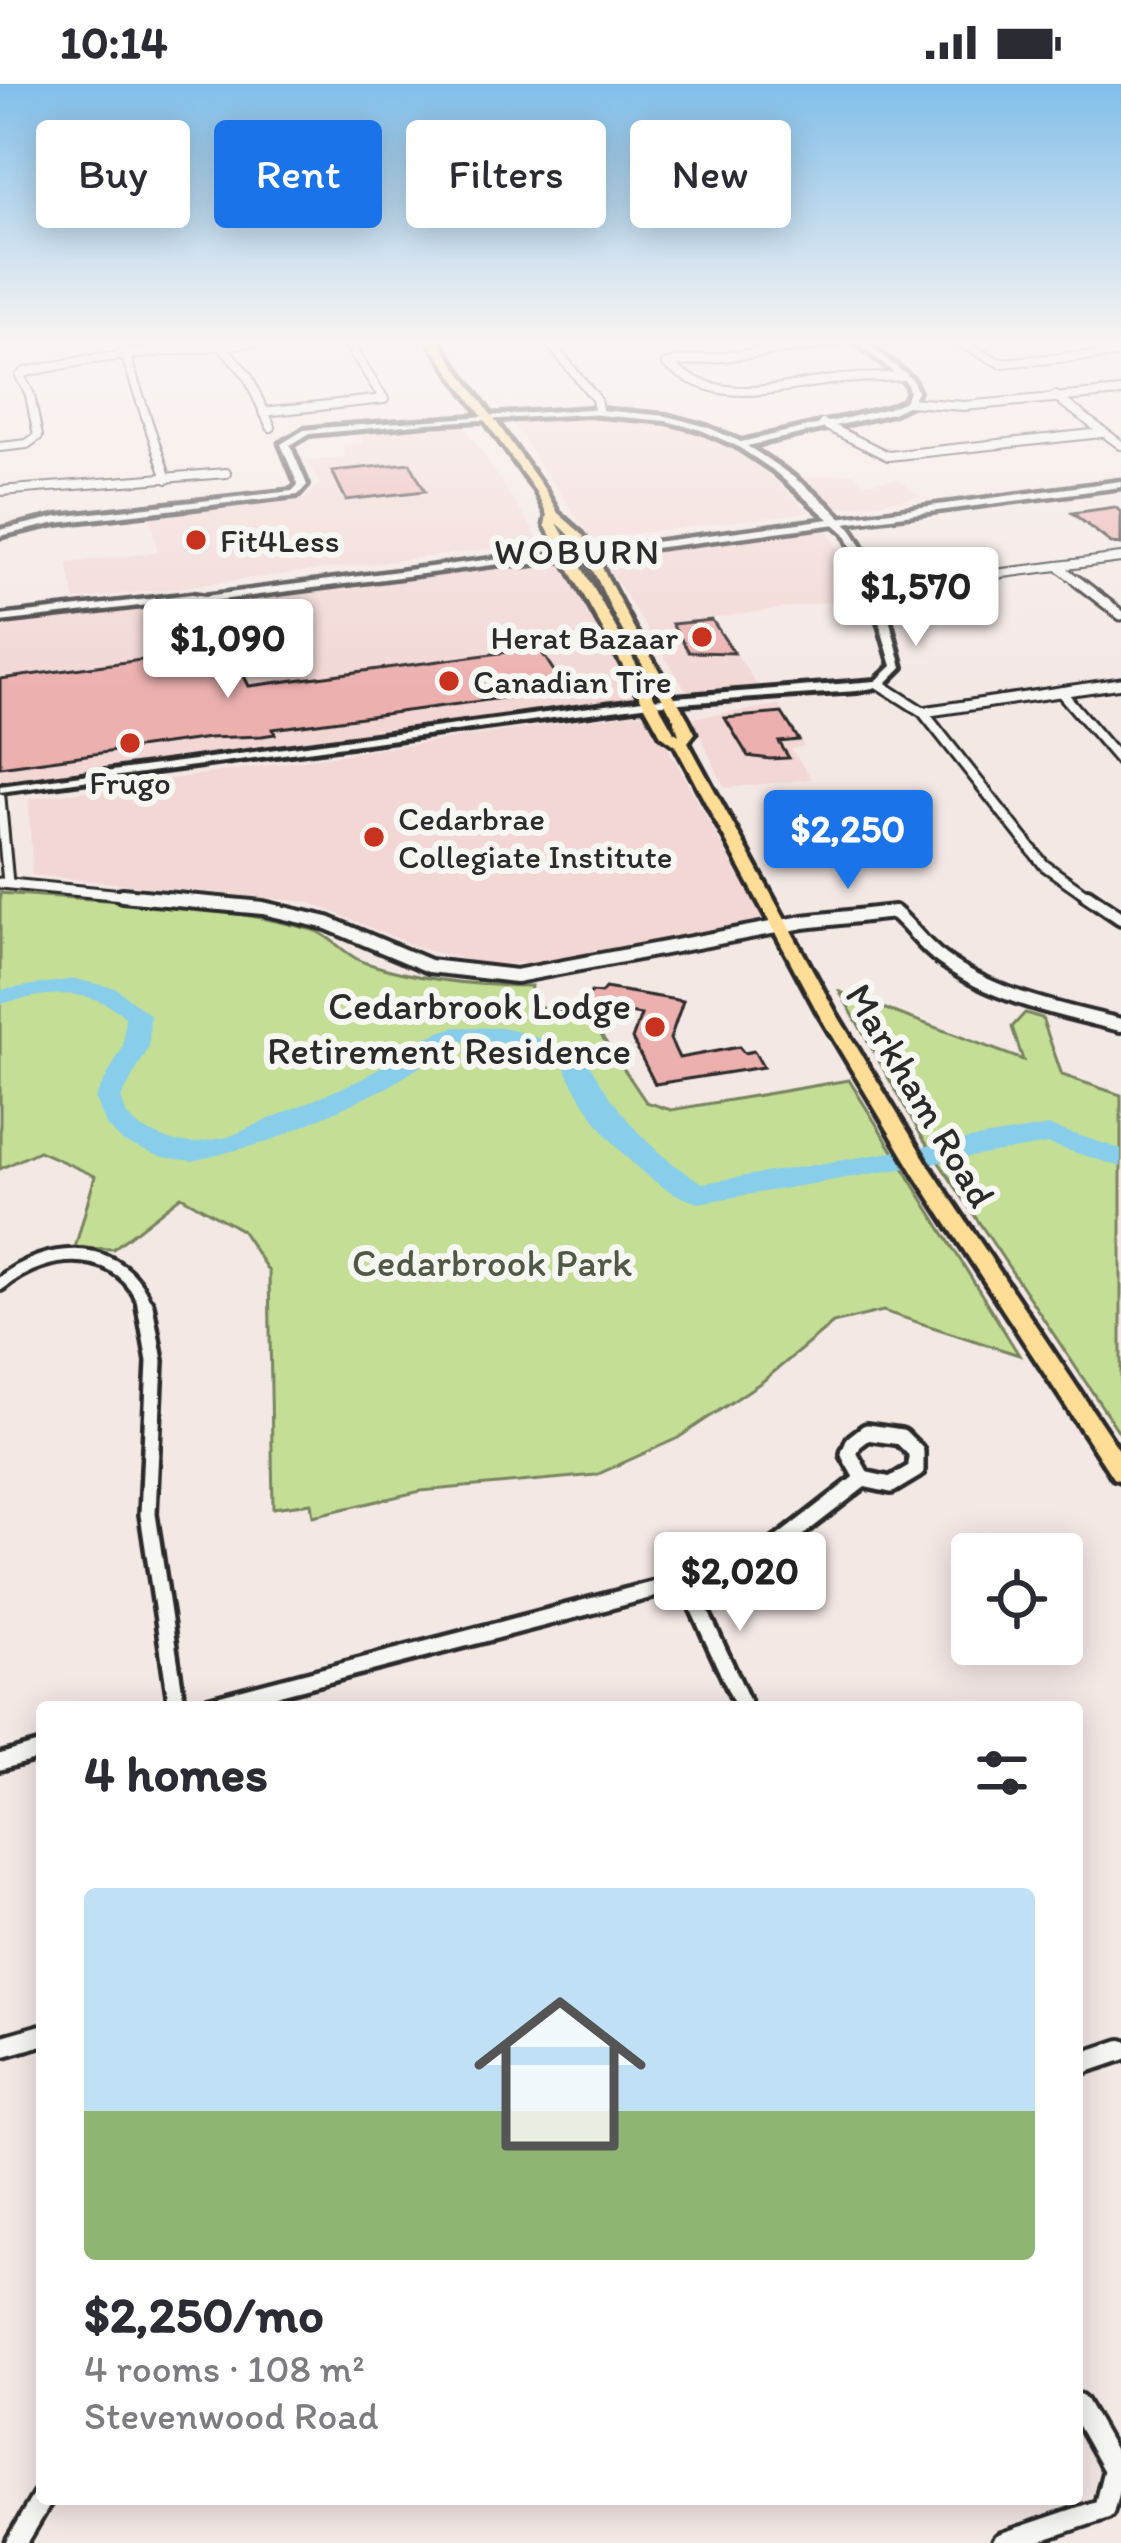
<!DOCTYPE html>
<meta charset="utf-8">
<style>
:root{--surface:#fff;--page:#f2f2f3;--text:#2b2b33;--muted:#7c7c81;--accent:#1a73e8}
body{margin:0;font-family:Itim,sans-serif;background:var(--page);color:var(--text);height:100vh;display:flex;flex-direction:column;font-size:45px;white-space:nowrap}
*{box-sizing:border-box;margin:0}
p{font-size:39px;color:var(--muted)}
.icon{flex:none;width:66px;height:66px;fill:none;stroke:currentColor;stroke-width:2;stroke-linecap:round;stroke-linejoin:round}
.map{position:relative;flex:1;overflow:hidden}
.panel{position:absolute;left:36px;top:1617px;width:1047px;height:804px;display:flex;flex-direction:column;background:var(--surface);border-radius:12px;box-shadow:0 6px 30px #0003}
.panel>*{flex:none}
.hud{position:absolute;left:36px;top:36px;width:1050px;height:108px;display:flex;gap:24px}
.tools{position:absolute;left:951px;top:1449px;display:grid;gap:24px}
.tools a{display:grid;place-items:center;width:132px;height:132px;border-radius:12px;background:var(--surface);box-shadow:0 6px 30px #0003;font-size:60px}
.price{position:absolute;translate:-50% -102px;padding:0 27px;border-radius:12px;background:#fff;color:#222;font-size:39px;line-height:78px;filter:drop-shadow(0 3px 6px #0008)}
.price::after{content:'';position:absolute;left:50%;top:72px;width:36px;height:27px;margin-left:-18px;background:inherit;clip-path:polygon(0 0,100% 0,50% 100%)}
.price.selected{background:var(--accent);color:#fff}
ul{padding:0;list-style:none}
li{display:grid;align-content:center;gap:24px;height:636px;padding:0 48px}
li span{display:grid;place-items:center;height:372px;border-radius:12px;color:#555}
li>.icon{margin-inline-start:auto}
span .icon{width:216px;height:216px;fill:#fffc;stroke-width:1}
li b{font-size:51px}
h2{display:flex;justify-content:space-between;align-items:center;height:144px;padding:0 48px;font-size:51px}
.pill{padding:0 42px;border-radius:12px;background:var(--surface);box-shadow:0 6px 30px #0003;font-size:42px;line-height:108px}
.pill.selected{background:var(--accent);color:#fff}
.status{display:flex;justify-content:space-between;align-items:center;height:84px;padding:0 60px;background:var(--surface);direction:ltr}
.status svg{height:33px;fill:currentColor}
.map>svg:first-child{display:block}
.built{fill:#f2d7d5}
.green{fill:#c4de95;stroke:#788460;stroke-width:3}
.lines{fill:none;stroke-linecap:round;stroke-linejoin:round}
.river{fill:#88ceea;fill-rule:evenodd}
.building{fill:#ecb0af;stroke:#2b2b2b;stroke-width:3}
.minor-far4-casing{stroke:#2b2b2b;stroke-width:12}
.minor-far3-casing{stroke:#2b2b2b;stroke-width:15}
.minor-far2-casing{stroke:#2b2b2b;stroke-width:20}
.minor-far1-casing{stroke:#2b2b2b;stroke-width:24}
.minor-casing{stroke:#2b2b2b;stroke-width:28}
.tertiary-casing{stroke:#2b2b2b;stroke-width:10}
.secondary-casing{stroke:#2b2b2b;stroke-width:9}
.primary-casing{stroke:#2b2b2b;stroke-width:9}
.minor-far4{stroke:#f6f6f2;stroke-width:8}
.minor-far3{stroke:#f6f6f2;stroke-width:9}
.minor-far2{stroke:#f6f6f2;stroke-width:12}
.minor-far1{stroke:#f6f6f2;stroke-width:15}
.minor{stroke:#f6f6f2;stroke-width:20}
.tertiary{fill:#f6f6f2;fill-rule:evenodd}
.secondary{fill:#f6f6f2;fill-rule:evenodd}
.primary{fill:#fedd96;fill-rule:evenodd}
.poi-dot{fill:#c8321e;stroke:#f6f6f2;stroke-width:4.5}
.labels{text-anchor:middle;stroke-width:12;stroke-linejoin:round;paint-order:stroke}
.far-poi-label{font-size:33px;fill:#2b2b2b;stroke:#f6f6f2;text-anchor:start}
.far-neighbourhood-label{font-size:36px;letter-spacing:3px;fill:#2b2b2b;stroke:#f6f6f2}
.poi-label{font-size:39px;fill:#2b2b2b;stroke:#f6f6f2;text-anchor:end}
.street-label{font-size:39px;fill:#2b2b2b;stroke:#f6f6f2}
.park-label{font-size:39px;fill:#515846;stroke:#f6f6f2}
</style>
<div class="status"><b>10:14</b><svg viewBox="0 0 49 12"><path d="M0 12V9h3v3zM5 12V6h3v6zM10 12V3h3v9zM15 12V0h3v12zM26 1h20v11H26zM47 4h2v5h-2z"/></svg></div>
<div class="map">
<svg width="1121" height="2459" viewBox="0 0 1121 2459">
<rect width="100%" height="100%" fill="#f4e8e5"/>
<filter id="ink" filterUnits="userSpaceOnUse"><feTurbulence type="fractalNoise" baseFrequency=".00833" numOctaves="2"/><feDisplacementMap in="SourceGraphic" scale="24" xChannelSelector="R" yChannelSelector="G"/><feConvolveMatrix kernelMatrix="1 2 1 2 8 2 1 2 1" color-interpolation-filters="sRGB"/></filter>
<g filter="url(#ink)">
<g class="built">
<path d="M 581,330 L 663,340 L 720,359 L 756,379 L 809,428 L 591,455 L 511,337 Z"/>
<path d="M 463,339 L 541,459 L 75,516 L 67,479 L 158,468 L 150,434 L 304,415 L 320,399 L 307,377 L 346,373 L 342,361 L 363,359 L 360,347 Z"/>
<path d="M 853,389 L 865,399 L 899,395 L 920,413 L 837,424 L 807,394 Z"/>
<path d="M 827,446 L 864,513 L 713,534 L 760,606 L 686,606 L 602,475 Z"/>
<path d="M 571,473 L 650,618 L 0,705 L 0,536 L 192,513 L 206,515 L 508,476 Z"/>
<path d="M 779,621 L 804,662 L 791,665 L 812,695 L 725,704 L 692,634 Z"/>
<path d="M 634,629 L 646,630 L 666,660 L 766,840 L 553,879 L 485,880 L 422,865 L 309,818 L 32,791 L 29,715 Z"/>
</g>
<g class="green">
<path d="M 0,809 C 103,817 212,818 313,846 C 331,851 346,873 366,879 C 419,896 477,902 531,902 L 529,920 L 602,937 L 601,951 L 646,1018 L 671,1026 L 849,996 L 1019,1271 L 883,1227 L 833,1239 L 763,1297 L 678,1354 L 596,1391 L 421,1407 L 313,1432 L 311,1419 L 273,1424 L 269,1188 L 241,1146 L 181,1112 L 113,1165 L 75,1164 L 95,1092 L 39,1067 L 0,1085 Z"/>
<path d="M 840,908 L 1023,976 L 1012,943 L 1025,929 L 1042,934 L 1062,991 L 1121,1011 L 1121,1351 L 922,1053 Z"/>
</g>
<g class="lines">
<path class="river" d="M 74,895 L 116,904 L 150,931 L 149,963 L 121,1014 L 127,1032 L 142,1045 L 172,1057 L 193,1059 L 228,1053 L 362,995 L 424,954 L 454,943 L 506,944 L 581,967 C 615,1023 644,1066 703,1099 L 1049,1042 L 1121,1065 L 1121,1083 L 1048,1060 L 699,1119 C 635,1101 589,1034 562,978 L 505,959 L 461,957 L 388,1003 L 268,1058 L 193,1077 L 161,1073 L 123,1058 L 107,1043 L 95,1014 L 123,963 L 125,933 C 88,900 45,910 0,920 L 0,906 Z"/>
</g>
<g class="building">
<path d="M 410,379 L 425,407 L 346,416 L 332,387 Z"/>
<path d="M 1115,423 L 1121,428 L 1121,460 L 1111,459 L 1072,429 Z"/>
<path d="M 712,536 L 734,569 L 689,568 L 672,540 Z"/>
<path d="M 539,564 L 559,595 L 526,599 L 532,610 L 273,645 L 275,650 L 262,652 L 209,654 L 0,683 L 0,595 L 208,567 L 214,585 L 239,582 L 249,602 Z"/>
<path d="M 782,629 L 799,656 L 779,658 L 789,674 L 770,675 L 748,672 L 725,634 Z"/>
<path d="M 605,904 L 683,917 L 670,955 L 679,974 L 739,963 L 744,969 L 754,967 L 763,983 L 655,1000 L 632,955 L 641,931 L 585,922 L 591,908 L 601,909 Z"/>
</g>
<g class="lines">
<defs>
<g id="minor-far4">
<path d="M 121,258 L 167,395"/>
<path d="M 549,258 L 596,315 L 598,325"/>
<path d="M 842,258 L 666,280 C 718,319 760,307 818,298 C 846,293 875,294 903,292"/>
<path d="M 959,258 L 1000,279 L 1121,269"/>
<path d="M 0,260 L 7,258"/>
<path d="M 221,261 L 247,291 L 271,343"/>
<path d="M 1055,312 L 1121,361"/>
<path d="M 908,318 L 964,322 L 1121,308"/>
<path d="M 263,328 L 384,315 L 347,258"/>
<path d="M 823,340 L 888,372 L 1102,349"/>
<path d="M 0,363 L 27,360 L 38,352 L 30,311 L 20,292 L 25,288 L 92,275 L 254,258"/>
<path d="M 0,407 L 226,389"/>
<path d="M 1058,482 L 1081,500"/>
<path d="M 916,500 L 1121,474"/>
</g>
<g id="minor-far3">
<path d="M 1077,497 L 1121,531"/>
<path d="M 874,505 L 939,497"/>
<path d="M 879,600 L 923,628 L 1044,781 L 1091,814"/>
<path d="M 1061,608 L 1121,678"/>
<path d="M 923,628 L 1121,599"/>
<path d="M 0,714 L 8,799"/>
<path d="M 0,799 L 153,814"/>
</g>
<g id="minor-far2">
<path d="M 122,811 L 263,824 L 327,839 L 429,882 L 516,892 L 803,838 L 894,828 C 911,842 923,862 942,875 C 994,913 1059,926 1121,941"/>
<path d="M 1087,811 L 1121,834"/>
<path d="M 0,1200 C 48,1160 124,1158 146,1224"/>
</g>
<g id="minor-far1">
<path d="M 145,1221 L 155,1277 L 148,1430 L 177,1623"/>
<path d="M 867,1348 L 901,1353 L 916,1368 L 916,1386 L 891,1401 L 863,1395 L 849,1370 L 854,1358 Z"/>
<path d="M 687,1499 L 744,1623"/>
<path d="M 204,1623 L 713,1490 L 769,1468 L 863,1395"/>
<path d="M 0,1678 L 42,1666"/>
</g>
<g id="minor">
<path d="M 0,1963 L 42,1951"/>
<path d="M 1077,1981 L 1121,1966"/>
<path d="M 16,2459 L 42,2415"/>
<path d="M 1003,2459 L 1104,2425 L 1114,2385 L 1077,2320"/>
</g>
<path id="tertiary" d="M 856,258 L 865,258 L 912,295 L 917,307 L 911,320 L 892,329 L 747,362 C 778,381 836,421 855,451 C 880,490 890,539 902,583 L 883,602 L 857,607 L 650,621 L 0,708 L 0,702 L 650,615 L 876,597 L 892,582 L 868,500 L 845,449 L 773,386 L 737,362 L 701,346 L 666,337 L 588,330 L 427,339 L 309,350 L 290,361 L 307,401 L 298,411 L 57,439 L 0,452 L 0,446 L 57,433 L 292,407 L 298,401 L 281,360 L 304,346 L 331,343 L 588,325 L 667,332 L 707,343 L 741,358 L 886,325 L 905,317 L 909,307 L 906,298 Z"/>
<path id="secondary" d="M 1121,397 L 1121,403 L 524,481 L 508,479 L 205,518 L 192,516 L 0,538 L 0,532 L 192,510 L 205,512 L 508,473 L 524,475 Z"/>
<path id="primary" d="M 429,258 L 439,258 L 545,406 L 558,429 L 582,450 L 593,466 L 632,541 L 688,635 L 695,649 L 688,658 L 836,929 L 929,1082 L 1121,1369 L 1121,1397 L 1113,1394 L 915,1091 L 818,929 L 675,661 L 661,651 L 545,441 L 547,431 L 536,408 ZM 557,439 C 590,466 601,508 621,544 C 638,575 658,604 674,635 L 679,651 L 674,648 Z"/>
</defs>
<use href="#minor-far4" class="minor-far4-casing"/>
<use href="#minor-far3" class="minor-far3-casing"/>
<use href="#minor-far2" class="minor-far2-casing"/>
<use href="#minor-far1" class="minor-far1-casing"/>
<use href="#minor" class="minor-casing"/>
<use href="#tertiary" class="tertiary-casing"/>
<use href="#secondary" class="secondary-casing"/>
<use href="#primary" class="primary-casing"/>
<use href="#minor-far4" class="minor-far4"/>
<use href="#minor-far3" class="minor-far3"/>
<use href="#minor-far2" class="minor-far2"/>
<use href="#minor-far1" class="minor-far1"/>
<use href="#minor" class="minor"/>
<use href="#tertiary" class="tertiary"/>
<use href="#secondary" class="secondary"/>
<use href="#primary" class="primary"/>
</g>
</g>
<linearGradient id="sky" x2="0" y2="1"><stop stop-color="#81bee9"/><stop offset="0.43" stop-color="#faf5f3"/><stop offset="1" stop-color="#faf5f3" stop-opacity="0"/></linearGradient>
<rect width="1121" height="602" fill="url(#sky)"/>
<g class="poi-dot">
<circle cx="196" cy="456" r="12"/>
<circle cx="702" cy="553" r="12"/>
<circle cx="449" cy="597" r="12"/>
<circle cx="130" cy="659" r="12"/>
<circle cx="374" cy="753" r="12"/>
<circle cx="655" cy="943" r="12"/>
</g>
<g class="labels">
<g class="far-poi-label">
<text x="220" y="468">Fit4Less</text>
<text x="678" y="565" text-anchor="end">Herat Bazaar</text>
<text x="473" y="609">Canadian Tire</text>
<text x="130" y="710" text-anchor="middle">Frugo</text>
<text x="398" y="746">Cedarbrae<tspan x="398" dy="38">Collegiate Institute</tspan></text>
</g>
<g class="far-neighbourhood-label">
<text x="578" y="480">WOBURN</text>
</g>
<g class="poi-label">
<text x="631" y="935">Cedarbrook Lodge<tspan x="631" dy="45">Retirement Residence</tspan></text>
</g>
<g class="street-label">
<text transform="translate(921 1011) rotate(59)" y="14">Markham Road</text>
</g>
<g class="park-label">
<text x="492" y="1192">Cedarbrook Park</text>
</g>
</g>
</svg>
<div class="tools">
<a><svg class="icon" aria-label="locate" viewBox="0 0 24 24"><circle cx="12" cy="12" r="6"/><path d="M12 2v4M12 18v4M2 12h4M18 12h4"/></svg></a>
</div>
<b class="price" style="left:916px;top:565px">$1,570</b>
<b class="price" style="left:228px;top:617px">$1,090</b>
<b class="price selected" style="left:848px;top:808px">$2,250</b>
<b class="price" style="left:740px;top:1550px">$2,020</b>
<div class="hud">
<a class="pill">Buy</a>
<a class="pill selected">Rent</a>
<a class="pill">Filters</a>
<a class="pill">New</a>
</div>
<section class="panel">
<h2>4 homes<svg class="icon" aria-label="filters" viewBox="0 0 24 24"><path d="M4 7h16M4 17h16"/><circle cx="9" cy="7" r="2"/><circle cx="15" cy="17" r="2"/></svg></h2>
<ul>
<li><span style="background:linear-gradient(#bfe0f5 60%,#8fb573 0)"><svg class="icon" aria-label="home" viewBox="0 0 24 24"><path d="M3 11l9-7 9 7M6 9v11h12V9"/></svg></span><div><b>$2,250/mo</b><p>4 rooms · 108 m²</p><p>Stevenwood Road</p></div></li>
</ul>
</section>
</div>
